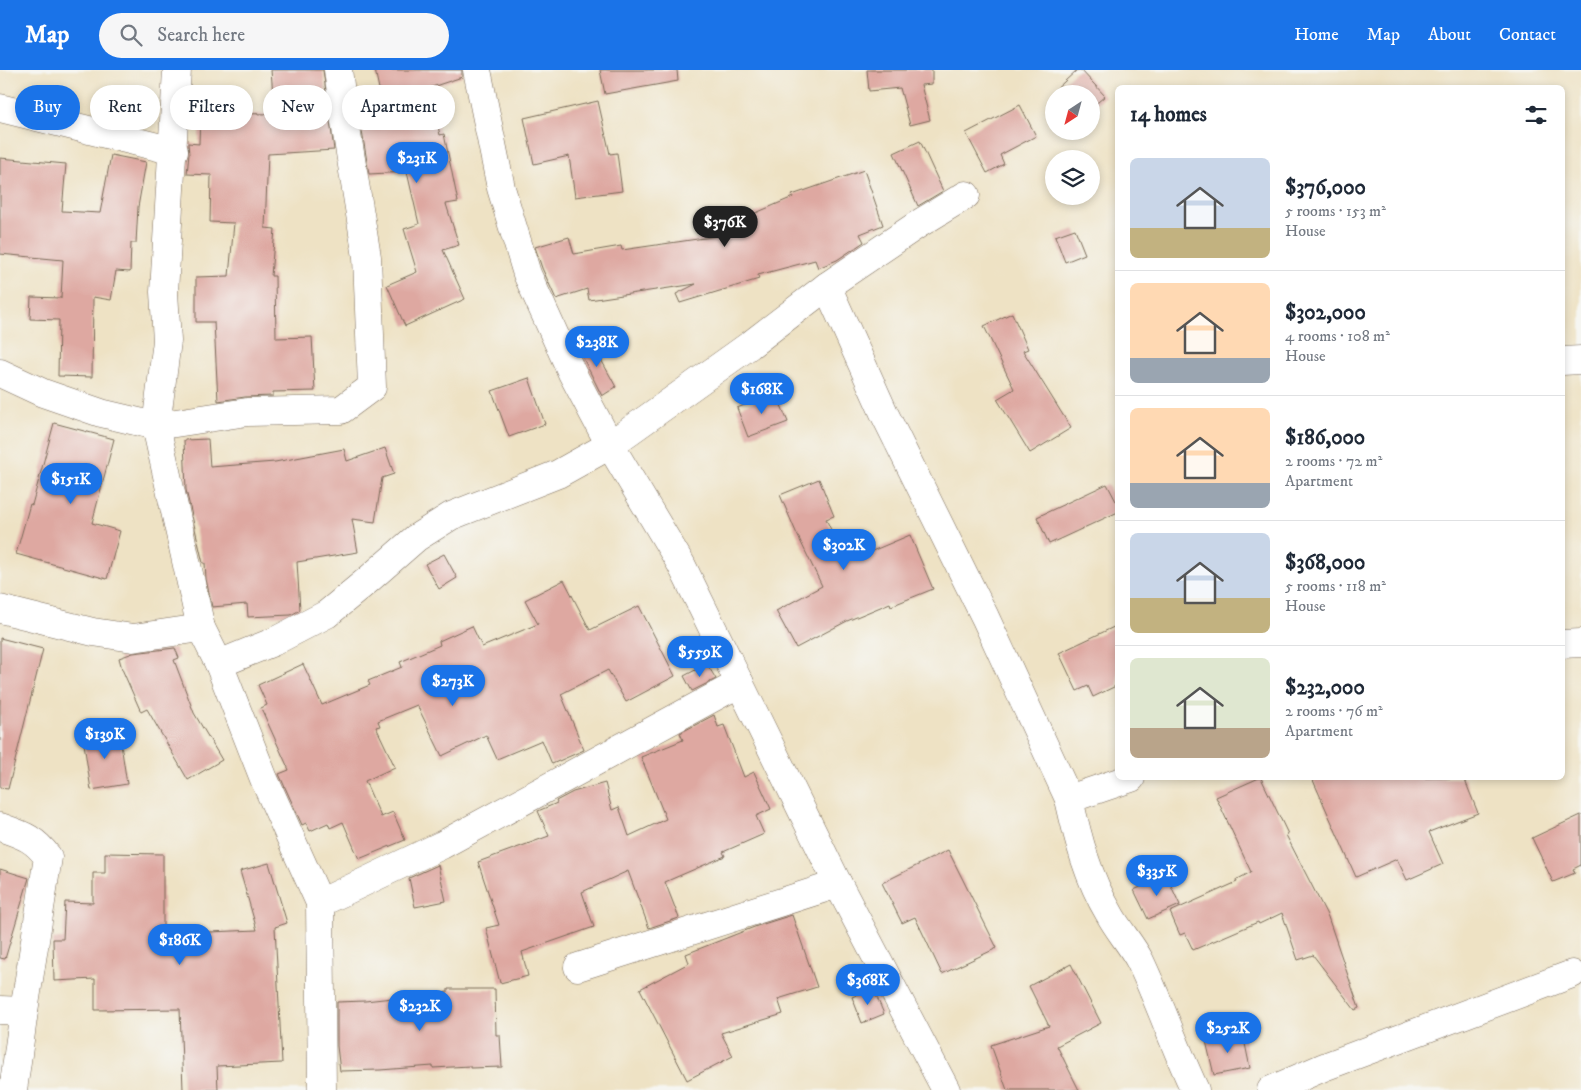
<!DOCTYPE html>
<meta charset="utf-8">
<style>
:root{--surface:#fff;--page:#f6f6f7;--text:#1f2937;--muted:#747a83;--line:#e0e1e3;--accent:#1a73e8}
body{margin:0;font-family:"IM FELL DW Pica",serif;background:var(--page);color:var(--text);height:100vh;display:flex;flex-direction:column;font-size:19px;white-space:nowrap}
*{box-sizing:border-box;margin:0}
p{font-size:16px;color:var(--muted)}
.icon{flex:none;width:28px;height:28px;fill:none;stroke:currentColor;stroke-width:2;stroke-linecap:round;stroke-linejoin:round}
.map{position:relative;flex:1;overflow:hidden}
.panel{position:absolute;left:1115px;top:15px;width:450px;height:695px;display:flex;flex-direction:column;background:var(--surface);border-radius:8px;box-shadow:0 2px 8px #0003}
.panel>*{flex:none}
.top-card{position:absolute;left:15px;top:15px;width:475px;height:45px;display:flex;gap:10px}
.needle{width:32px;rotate:216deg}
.buttons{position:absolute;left:1045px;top:15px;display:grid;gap:10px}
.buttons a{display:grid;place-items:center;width:55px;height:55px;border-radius:50%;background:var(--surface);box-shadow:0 2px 8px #0003;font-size:25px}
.price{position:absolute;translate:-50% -42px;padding:0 11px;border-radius:18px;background:var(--accent);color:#fff;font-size:16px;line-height:32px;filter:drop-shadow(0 1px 2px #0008)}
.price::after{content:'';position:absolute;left:50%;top:30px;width:15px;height:11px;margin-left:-8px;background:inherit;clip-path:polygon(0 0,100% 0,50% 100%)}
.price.active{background:#222;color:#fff}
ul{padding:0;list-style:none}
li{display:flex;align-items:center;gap:15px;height:125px;padding:0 15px}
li+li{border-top:1px solid var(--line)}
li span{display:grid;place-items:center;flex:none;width:140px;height:100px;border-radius:8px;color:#555}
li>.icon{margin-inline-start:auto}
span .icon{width:60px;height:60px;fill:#fffc;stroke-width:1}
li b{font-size:21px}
h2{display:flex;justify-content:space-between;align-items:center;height:60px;padding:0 15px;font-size:21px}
.chip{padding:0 18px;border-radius:22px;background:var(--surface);box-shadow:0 2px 8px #0003;font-size:18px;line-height:45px}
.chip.active{background:var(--accent);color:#fff}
header{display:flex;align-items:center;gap:30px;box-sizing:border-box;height:70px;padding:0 25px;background:var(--accent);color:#fff}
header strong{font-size:24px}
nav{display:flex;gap:28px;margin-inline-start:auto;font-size:18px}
.search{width:350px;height:45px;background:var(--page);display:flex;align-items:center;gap:12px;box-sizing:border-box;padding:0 18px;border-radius:28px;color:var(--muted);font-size:19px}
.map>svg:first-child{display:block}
.building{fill:#dea8a1}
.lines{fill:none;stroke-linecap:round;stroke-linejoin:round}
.minor-casing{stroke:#7a6a58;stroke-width:29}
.minor{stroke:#fff;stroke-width:28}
</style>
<header>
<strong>Map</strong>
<div class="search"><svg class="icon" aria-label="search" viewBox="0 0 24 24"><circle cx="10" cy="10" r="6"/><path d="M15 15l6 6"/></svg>Search here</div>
<nav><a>Home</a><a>Map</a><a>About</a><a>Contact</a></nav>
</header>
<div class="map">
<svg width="1581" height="1020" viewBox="0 0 1581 1020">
<rect width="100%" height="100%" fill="#f6f6f2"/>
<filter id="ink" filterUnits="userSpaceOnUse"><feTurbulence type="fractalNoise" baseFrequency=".02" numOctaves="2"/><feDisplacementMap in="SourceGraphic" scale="10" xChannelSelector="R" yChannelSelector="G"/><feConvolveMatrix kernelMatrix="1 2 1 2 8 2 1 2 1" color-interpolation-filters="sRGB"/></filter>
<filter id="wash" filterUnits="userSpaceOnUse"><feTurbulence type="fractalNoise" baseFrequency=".0096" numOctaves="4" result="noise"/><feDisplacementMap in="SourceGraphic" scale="20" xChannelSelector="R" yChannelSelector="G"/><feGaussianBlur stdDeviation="1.12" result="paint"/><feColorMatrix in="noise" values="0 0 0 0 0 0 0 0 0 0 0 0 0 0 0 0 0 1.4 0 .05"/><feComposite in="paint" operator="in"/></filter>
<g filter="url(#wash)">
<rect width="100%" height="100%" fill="#eee2c4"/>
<g id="blocks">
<g class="building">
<path d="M 271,0 L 323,0 L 334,80 L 268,84 L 265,158 L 275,159 L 271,206 L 275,206 L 276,268 L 312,267 L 315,321 L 273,322 L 273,326 L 245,327 L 218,331 L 214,252 L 196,252 L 196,207 L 229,206 L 234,153 L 210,152 L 211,105 L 187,104 L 189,84 L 188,73 L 199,74 L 200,43 L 272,44 L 271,38 L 274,38 Z"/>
<path d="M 375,0 L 462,0 L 462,7 L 429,18 L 440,65 L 444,64 L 458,132 L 446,134 L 459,175 L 443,180 L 465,229 L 405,256 L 387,215 L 417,202 L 404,159 L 419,154 L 407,102 L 369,104 L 359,43 L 384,42 Z"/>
<path d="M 600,0 L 677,0 L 678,11 L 605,24 Z"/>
<path d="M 867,0 L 932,0 L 932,14 L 921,15 L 930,50 L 910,55 L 900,18 L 869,21 Z"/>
<path d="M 1077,0 L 1081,0 L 1105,26 L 1091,38 L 1091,24 L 1054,25 L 1052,23 Z"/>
<path d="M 598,31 L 610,84 L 617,83 L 622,121 L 575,127 L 569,86 L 534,94 L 524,48 Z"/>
<path d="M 1020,35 L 1036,66 L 1000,85 L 1004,94 L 987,103 L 966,63 Z"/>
<path d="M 920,71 L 943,121 L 918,136 L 894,83 Z"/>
<path d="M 111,85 L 146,92 L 138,137 L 136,173 L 131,173 L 130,202 L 116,201 L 111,230 L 93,227 L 92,307 L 58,306 L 59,250 L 30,249 L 31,227 L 61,228 L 63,190 L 0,184 L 0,88 L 66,94 L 62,141 L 100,143 Z"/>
<path d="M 864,100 L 883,155 L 860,164 L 864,172 L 837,190 L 818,198 L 815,190 L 758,205 L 759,209 L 680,233 L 676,224 L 696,214 L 589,230 L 587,219 L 556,229 L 542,198 L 535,177 L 569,167 L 574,184 L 621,176 L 622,180 L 725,165 L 723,157 L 793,127 L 792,125 Z"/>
<path d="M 1075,159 L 1085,184 L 1065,192 L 1055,166 Z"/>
<path d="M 1012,243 L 1028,279 L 1023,281 L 1071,358 L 1030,383 L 997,329 L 1014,319 L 984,256 Z"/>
<path d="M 591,271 L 616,317 L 602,326 L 578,278 Z"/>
<path d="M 529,308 L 545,354 L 509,367 L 492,321 Z"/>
<path d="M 776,323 L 788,352 L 748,367 L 737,338 Z"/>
<path d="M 54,353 L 114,369 L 92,453 L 120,461 L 107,509 L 16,484 L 30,434 L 32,435 Z"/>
<path d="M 208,369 L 210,397 L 275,392 L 344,379 L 347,391 L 385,378 L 394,404 L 382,408 L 375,452 L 352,449 L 358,482 L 297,492 L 300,540 L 291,545 L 248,547 L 247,534 L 212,537 L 206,509 L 205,493 L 203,493 L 186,420 L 184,370 Z"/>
<path d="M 819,409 L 834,446 L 826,449 L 846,492 L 910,465 L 933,519 L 891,536 L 890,533 L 847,551 L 796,578 L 776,541 L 822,516 L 796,462 L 780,425 Z"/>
<path d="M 1107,414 L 1118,435 L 1118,442 L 1049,474 L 1037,447 Z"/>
<path d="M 444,484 L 457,508 L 439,519 L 425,494 Z"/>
<path d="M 564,510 L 590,560 L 639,536 L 675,606 L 626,632 L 608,600 L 561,624 L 584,680 L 552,694 L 542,670 L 497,689 L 486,665 L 442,686 L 417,635 L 378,651 L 380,656 L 376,657 L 395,697 L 365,711 L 381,747 L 393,742 L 405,770 L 359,789 L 343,752 L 330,758 L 328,753 L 310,761 L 306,753 L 302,755 L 279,704 L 289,700 L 261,638 L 267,635 L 258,615 L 303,594 L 322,635 L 370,615 L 368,611 L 402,597 L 400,592 L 440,575 L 439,571 L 472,556 L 482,577 L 538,554 L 525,530 Z"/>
<path d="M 1118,555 L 1118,615 L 1093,627 L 1088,616 L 1077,621 L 1059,583 Z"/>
<path d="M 0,568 L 43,579 L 8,719 L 0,718 Z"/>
<path d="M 175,578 L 179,588 L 174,590 L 194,643 L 222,690 L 188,710 L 147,639 L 141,642 L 122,599 L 119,588 L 133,583 Z"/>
<path d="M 707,594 L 716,609 L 692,621 L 684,606 Z"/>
<path d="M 714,645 L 718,657 L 724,655 L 744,707 L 754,702 L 771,739 L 756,746 L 764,764 L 723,782 L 725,786 L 665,812 L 679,848 L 649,858 L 628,801 L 582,822 L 594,857 L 522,882 L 528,906 L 500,913 L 486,858 L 499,855 L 478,792 L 549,766 L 538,741 L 557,733 L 556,731 L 573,722 L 605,713 L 612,740 L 619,737 L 629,766 L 666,749 L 641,687 L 683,670 L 680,663 Z"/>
<path d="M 119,661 L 127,714 L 91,720 L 83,667 Z"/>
<path d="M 1259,708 L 1261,708 L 1288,764 L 1286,765 L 1328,847 L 1359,938 L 1355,940 L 1313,885 L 1298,890 L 1282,843 L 1259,854 L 1258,852 L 1193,880 L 1185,863 L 1180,865 L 1170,842 L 1237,812 L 1236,810 L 1251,802 L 1216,727 Z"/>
<path d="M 1312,708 L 1464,708 L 1478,743 L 1429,762 L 1443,794 L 1407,810 L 1397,789 L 1356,807 Z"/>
<path d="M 1581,745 L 1581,795 L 1573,799 L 1575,803 L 1553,812 L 1532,768 Z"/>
<path d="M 948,780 L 997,878 L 942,904 L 915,847 L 902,853 L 882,813 Z"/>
<path d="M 105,783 L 163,784 L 163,864 L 257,860 L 240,801 L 269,793 L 287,853 L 275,857 L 282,993 L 217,996 L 218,1020 L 183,1020 L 180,939 L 95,940 L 95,909 L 54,911 L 53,869 L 63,869 L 65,832 L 93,833 L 93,803 L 105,803 Z"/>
<path d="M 438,795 L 446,831 L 415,837 L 409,808 Z"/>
<path d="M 0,799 L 29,808 L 5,889 L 0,888 Z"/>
<path d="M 1166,805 L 1180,835 L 1148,849 L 1134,820 Z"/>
<path d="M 792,845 L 817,917 L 778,929 L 783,944 L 721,963 L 733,986 L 687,1010 L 640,919 L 689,893 L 686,884 L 757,856 Z"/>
<path d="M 1071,894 L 1101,953 L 1057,976 L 1079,1020 L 1007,1020 L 991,975 L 1049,956 L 1029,916 Z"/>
<path d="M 873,918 L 884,944 L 862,953 L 852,927 Z"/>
<path d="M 448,919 L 495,919 L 496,965 L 500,965 L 502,997 L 470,998 L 470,996 L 433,998 L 433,996 L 380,1000 L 340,1001 L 337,976 L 337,932 L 365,931 L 448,922 Z"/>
<path d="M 1243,964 L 1250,998 L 1214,1005 L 1206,971 Z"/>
</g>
</g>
</g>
<g filter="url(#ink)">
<use href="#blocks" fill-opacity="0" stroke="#7a6a58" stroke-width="1"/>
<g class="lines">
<defs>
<g id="minor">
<path d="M 177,0 L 164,222 L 167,271 L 156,356 L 201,558 L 219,594 L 264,709 L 320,833 L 322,1020"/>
<path d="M 477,0 L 501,118 L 527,204 L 572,303 L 610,375 L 681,494 L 838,814 L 946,1020"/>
<path d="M 0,38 L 174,81"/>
<path d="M 827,216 L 884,343 L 985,547 L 1069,729"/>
<path d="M 1562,291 L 1581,290"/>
<path d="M 0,303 L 43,323 L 101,343 L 156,356 L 247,342 L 341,340 L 372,317 L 367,187 L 344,46 L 338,0"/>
<path d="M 0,539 L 93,562 L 133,568 L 201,558"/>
<path d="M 1562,574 L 1581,573"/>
<path d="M 219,594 L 273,572 L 327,544 L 368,510 L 416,468 L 451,446 L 558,404 L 610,375 L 750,275 L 827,216 L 920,153 L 966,125"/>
<path d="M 1131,708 L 1069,729 C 1078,769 1088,808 1109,843 C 1118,860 1131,874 1140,891 C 1160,933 1175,978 1195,1020"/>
<path d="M 0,757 C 22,765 33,767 48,787 L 24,941 L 13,1020"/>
<path d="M 320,833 L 442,775 L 740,613"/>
<path d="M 578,897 L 838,814"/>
<path d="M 0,940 L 24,941"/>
<path d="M 1271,1020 L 1324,997 L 1572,904"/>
</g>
</defs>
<use href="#minor" class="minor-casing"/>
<use href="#minor" class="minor"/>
</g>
</g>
</svg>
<div class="buttons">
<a><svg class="needle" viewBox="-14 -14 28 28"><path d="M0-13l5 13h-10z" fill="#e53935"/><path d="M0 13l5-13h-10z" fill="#747a83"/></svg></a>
<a><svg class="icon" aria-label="layers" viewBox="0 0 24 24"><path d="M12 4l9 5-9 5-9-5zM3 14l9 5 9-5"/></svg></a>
</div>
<b class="price" style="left:417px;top:114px">$231K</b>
<b class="price active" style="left:725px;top:178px">$376K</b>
<b class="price" style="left:597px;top:298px">$238K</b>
<b class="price" style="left:762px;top:345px">$168K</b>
<b class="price" style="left:71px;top:435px">$151K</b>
<b class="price" style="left:844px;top:501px">$302K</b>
<b class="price" style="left:700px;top:608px">$559K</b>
<b class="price" style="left:453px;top:637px">$273K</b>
<b class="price" style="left:105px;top:690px">$139K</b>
<b class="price" style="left:1157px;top:827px">$335K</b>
<b class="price" style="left:180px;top:896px">$186K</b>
<b class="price" style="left:868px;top:936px">$368K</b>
<b class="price" style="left:420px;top:962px">$232K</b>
<b class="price" style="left:1228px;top:984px">$252K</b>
<div class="top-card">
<a class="chip active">Buy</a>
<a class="chip">Rent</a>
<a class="chip">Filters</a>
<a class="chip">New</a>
<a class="chip">Apartment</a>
</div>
<section class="panel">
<h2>14 homes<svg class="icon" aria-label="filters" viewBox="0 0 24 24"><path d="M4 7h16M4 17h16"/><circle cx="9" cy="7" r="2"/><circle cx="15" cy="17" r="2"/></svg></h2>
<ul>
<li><span style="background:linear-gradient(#c9d6e8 70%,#c2b280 0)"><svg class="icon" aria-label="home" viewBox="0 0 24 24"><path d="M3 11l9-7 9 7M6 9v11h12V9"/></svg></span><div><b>$376,000</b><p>5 rooms · 153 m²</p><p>House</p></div></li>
<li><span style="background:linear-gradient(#ffd9b3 75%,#9aa5b1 0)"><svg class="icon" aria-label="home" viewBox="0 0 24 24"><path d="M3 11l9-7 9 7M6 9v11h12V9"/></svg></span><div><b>$302,000</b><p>4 rooms · 108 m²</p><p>House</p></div></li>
<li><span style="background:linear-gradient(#ffd9b3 75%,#9aa5b1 0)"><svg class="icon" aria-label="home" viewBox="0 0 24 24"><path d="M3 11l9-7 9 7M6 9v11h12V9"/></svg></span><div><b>$186,000</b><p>2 rooms · 72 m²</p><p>Apartment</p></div></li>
<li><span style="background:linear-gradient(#c9d6e8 65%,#c2b280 0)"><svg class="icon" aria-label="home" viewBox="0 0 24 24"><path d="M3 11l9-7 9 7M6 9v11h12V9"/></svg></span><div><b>$368,000</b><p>5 rooms · 118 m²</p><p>House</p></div></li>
<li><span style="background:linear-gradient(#dfe7d0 70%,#b9a48a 0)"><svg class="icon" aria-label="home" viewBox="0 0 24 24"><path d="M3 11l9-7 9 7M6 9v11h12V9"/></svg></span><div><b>$232,000</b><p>2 rooms · 76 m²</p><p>Apartment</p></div></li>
</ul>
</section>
</div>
